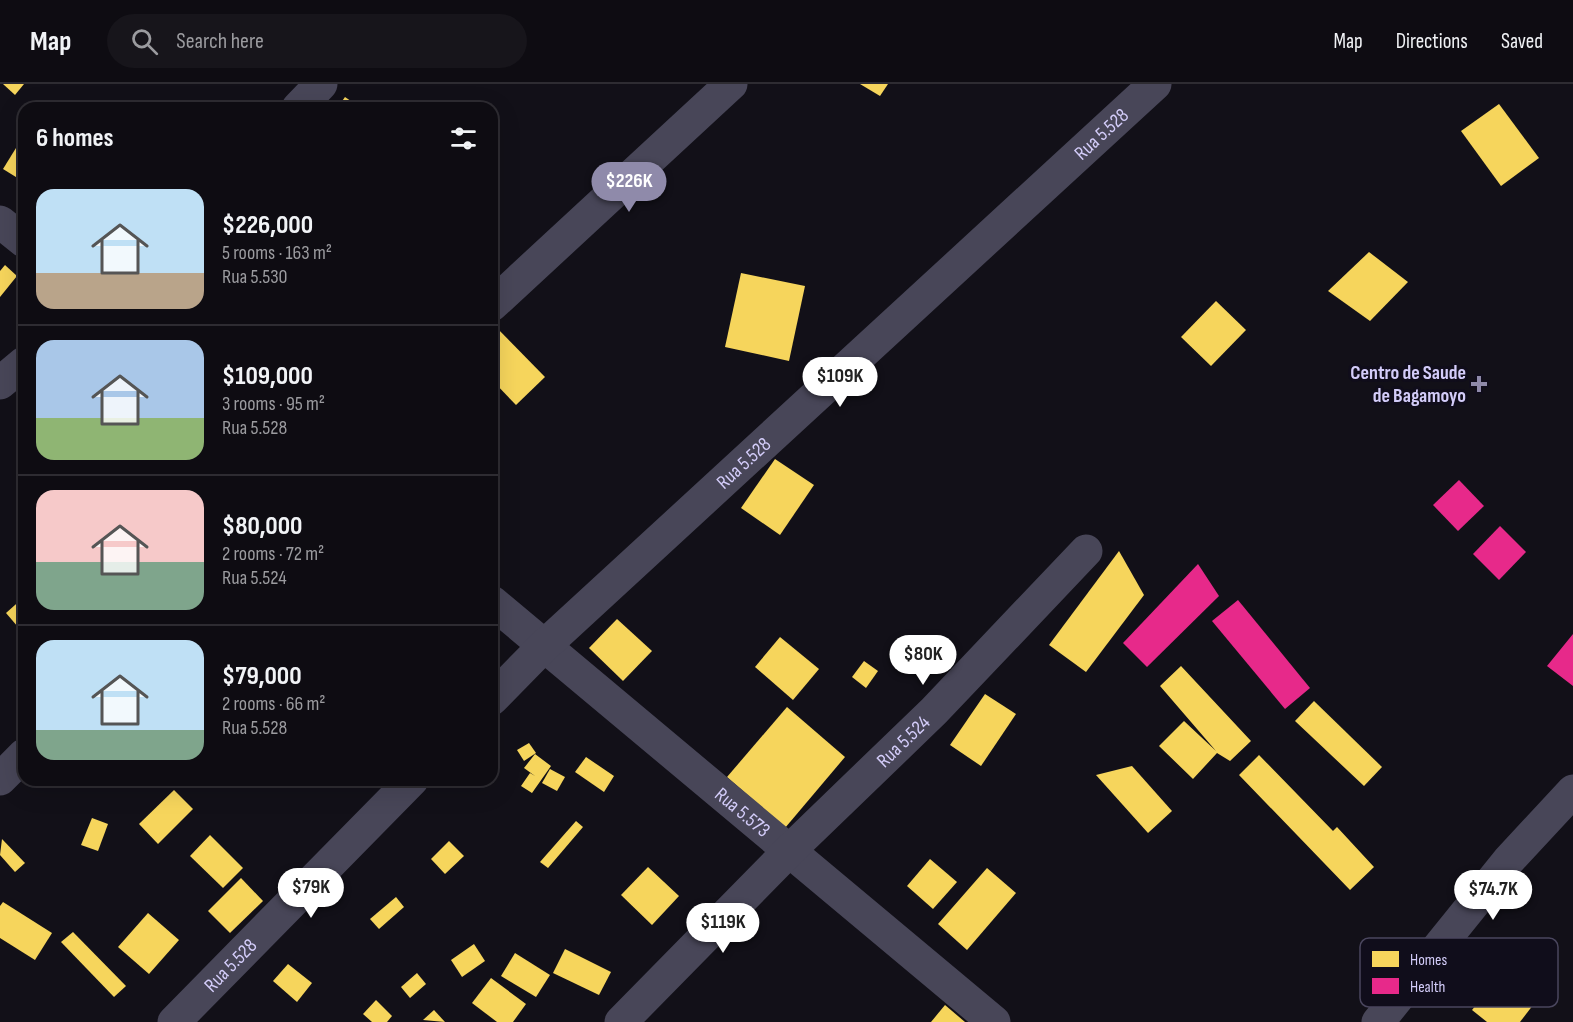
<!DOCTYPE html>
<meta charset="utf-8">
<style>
:root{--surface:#0e0c12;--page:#17151b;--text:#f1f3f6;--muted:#9b9b9f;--line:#2e2c32;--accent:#8f8aaa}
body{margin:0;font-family:"Sofia Sans Condensed",sans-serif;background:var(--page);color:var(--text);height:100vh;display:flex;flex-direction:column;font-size:22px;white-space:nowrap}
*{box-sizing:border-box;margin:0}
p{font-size:20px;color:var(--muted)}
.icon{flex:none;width:33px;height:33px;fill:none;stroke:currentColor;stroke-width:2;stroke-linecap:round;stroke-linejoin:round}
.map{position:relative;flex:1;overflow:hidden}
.details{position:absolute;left:18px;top:18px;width:480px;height:684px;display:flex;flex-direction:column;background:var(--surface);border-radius:18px;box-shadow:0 6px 24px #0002,0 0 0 2px var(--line)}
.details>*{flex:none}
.price{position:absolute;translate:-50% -51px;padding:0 14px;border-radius:21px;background:#fff;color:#222;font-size:20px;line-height:39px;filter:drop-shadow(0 2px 3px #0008)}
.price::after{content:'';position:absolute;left:50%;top:36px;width:18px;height:14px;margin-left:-9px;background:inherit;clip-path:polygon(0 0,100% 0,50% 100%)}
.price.selected{background:var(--accent);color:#fff}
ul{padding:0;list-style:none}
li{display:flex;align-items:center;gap:18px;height:150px;padding:0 18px}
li+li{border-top:2px solid var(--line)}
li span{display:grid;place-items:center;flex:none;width:168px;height:120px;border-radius:18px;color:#555}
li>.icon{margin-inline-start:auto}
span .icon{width:72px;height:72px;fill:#fffc;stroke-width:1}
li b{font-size:26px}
h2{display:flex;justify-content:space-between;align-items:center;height:72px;padding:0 18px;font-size:26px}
header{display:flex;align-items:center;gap:36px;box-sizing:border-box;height:84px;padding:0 30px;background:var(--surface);border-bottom:2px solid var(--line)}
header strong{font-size:28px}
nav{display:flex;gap:33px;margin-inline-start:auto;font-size:21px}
.search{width:420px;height:54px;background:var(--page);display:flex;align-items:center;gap:15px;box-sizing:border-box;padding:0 21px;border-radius:33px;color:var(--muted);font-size:22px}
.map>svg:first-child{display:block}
.homes{fill:#f6d55c}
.health{fill:#e7298a}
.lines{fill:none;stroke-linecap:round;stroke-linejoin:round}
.street{stroke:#484658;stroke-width:33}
.poi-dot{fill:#8f8aaa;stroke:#100d1b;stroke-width:2}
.labels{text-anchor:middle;stroke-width:6;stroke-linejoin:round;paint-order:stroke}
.street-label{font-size:20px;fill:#d3ccf9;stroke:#100d1b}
.poi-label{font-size:20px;font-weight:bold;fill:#d3ccf9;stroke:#100d1b;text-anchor:end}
.key{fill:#100d1b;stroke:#4a465e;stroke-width:1.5}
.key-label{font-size:16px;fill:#d3ccf9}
</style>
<header>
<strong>Map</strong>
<div class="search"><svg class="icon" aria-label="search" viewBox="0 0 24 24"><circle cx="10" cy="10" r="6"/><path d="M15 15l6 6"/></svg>Search here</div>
<nav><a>Map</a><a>Directions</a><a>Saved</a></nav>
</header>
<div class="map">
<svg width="1573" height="938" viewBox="0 0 1573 938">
<rect width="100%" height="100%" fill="#121018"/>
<g class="homes">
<path d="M 3,0 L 24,0 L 15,11 Z"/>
<path d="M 860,0 L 888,0 L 880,12 Z"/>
<path d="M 345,13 L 361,24 L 337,24 Z"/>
<path d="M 1499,20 L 1539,74 L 1501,102 L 1461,47 Z"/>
<path d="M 24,51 L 24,98 L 3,85 Z"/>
<path d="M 1369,168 L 1408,198 L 1370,237 L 1328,207 Z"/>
<path d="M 5,181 L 17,192 L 0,213 L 0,187 Z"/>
<path d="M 741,189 L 805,202 L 789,277 L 725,263 Z"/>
<path d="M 1216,217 L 1246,246 L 1211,282 L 1181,253 Z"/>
<path d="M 495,242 L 545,293 L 516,321 L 492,296 L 492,245 Z"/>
<path d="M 775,375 L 814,401 L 780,451 L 741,424 Z"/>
<path d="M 1119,467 L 1144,511 L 1086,588 L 1049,561 Z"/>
<path d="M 24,513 L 24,550 L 6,529 Z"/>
<path d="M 617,535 L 652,567 L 623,597 L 589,564 Z"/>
<path d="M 780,553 L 819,585 L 793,616 L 755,583 Z"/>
<path d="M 864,577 L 878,587 L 866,604 L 852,593 Z"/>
<path d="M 1181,582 L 1251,657 L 1230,677 L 1217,669 L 1193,695 L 1159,662 L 1184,637 L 1216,667 L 1160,602 Z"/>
<path d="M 985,610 L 1016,630 L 981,682 L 950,661 Z"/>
<path d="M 1314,617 L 1382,683 L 1364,702 L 1295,637 Z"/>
<path d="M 787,623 L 845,673 L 785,744 L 727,693 Z"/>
<path d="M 529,659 L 536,669 L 524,677 L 517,666 Z"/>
<path d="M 535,670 L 551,682 L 532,709 L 521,702 L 530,689 L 535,692 L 524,684 Z"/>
<path d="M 1259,671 L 1333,747 L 1337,743 L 1374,783 L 1350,806 L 1239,691 Z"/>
<path d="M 586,673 L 614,692 L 604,708 L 575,688 Z"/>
<path d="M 1132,682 L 1172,727 L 1148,749 L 1096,691 Z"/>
<path d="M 550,685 L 565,693 L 557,707 L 542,699 Z"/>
<path d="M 174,706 L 193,725 L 158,760 L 139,740 Z"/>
<path d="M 92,734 L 108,740 L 98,767 L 81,761 Z"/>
<path d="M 576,737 L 583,743 L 548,784 L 540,778 Z"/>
<path d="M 210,751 L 243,784 L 223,804 L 190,772 Z"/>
<path d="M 2,755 L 25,779 L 15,788 L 0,771 Z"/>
<path d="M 449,757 L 464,772 L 445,790 L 431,775 Z"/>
<path d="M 930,775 L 957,798 L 933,825 L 907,802 Z"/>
<path d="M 648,783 L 679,812 L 652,841 L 621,811 Z"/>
<path d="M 987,784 L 1016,809 L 967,866 L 938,840 Z"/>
<path d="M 241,794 L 263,817 L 230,849 L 208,827 Z"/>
<path d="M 396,813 L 404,823 L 379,845 L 370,835 Z"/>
<path d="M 3,818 L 52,849 L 35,876 L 0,854 L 0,822 Z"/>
<path d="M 148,829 L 179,856 L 149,890 L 118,863 Z"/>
<path d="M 73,848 L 126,902 L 114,913 L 61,858 Z"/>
<path d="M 474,860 L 485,877 L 462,893 L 451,876 Z"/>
<path d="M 565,865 L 611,888 L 599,911 L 553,889 Z"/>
<path d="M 515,869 L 550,891 L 536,913 L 501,892 Z"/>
<path d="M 288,880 L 312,899 L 297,918 L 273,897 Z"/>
<path d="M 1506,884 L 1540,912 L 1520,938 L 1487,938 L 1472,926 Z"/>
<path d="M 417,889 L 426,900 L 410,914 L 401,903 Z"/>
<path d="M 491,894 L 526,920 L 513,938 L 497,938 L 472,919 Z"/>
<path d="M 376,916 L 392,932 L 387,938 L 372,938 L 363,930 Z"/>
<path d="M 945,921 L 965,938 L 931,938 Z"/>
<path d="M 434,926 L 445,938 L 423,936 Z"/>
</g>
<g class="health">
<path d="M 1459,396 L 1484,422 L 1458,447 L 1433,421 Z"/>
<path d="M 1500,442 L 1526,468 L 1499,496 L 1473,470 Z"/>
<path d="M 1198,480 L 1219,512 L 1147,583 L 1123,559 Z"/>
<path d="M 1238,516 L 1310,604 L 1285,625 L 1212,537 Z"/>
<path d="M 1573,550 L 1573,602 L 1547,582 Z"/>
</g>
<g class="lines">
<g class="street">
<path d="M 298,24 L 321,0"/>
<path d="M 0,138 L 24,157"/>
<path d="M 492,221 L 731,0"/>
<path d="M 0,299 L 24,279"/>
<path id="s1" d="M 492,518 L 994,938"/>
<path id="s2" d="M 492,615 L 543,563 L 1155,0"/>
<path d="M 0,695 L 24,671"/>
<path id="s3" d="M 174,938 L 412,696"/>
<path id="s4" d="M 621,938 L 789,767 L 934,627 L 1086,467"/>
<path d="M 1378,938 L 1508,777 L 1573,707"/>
</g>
</g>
<path class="poi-dot" d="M1476 291h6v6h6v6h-6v6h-6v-6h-6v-6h6z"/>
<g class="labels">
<g class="street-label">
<text dy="7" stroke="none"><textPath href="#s2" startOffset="831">Rua 5.528</textPath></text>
<text dy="7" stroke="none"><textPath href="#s2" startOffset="345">Rua 5.528</textPath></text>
<text dy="7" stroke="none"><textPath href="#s4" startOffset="398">Rua 5.524</textPath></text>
<text dy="7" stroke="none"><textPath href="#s1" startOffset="327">Rua 5.573</textPath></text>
<text dy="7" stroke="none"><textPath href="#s3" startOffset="80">Rua 5.528</textPath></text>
</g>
<g class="poi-label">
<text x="1466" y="295">Centro de Saude<tspan x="1466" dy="23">de Bagamoyo</tspan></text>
</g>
</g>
<rect x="1360" y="854" width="198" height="69" rx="9" class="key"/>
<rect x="1372" y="867" width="27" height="16" fill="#f6d55c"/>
<rect x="1372" y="894" width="27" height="16" fill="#e7298a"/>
<g class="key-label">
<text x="1410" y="881">Homes</text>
<text x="1410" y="908">Health</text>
</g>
</svg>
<b class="price selected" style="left:629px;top:129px">$226K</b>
<b class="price" style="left:840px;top:324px">$109K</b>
<b class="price" style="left:923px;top:602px">$80K</b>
<b class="price" style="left:311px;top:835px">$79K</b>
<b class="price" style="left:1493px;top:837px">$74.7K</b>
<b class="price" style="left:723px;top:870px">$119K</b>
<section class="details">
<h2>6 homes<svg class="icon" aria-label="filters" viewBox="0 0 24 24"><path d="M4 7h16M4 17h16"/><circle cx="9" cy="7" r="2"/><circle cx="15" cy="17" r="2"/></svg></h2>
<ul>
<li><span style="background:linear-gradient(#bfe0f5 70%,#b9a48a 0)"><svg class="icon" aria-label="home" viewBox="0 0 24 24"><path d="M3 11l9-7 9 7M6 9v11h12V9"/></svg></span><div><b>$226,000</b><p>5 rooms · 163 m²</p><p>Rua 5.530</p></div></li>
<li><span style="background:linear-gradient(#a9c7e8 65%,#8fb573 0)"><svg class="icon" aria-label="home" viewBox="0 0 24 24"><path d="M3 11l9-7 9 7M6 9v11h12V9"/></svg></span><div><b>$109,000</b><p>3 rooms · 95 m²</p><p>Rua 5.528</p></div></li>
<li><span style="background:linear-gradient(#f6c9c9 60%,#7fa58c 0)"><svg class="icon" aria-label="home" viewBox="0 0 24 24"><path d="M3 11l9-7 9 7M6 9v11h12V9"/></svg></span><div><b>$80,000</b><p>2 rooms · 72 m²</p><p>Rua 5.524</p></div></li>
<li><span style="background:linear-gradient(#bfe0f5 75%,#7fa58c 0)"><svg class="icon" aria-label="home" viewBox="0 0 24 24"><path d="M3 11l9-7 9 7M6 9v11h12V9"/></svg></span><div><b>$79,000</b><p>2 rooms · 66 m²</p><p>Rua 5.528</p></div></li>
</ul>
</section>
</div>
